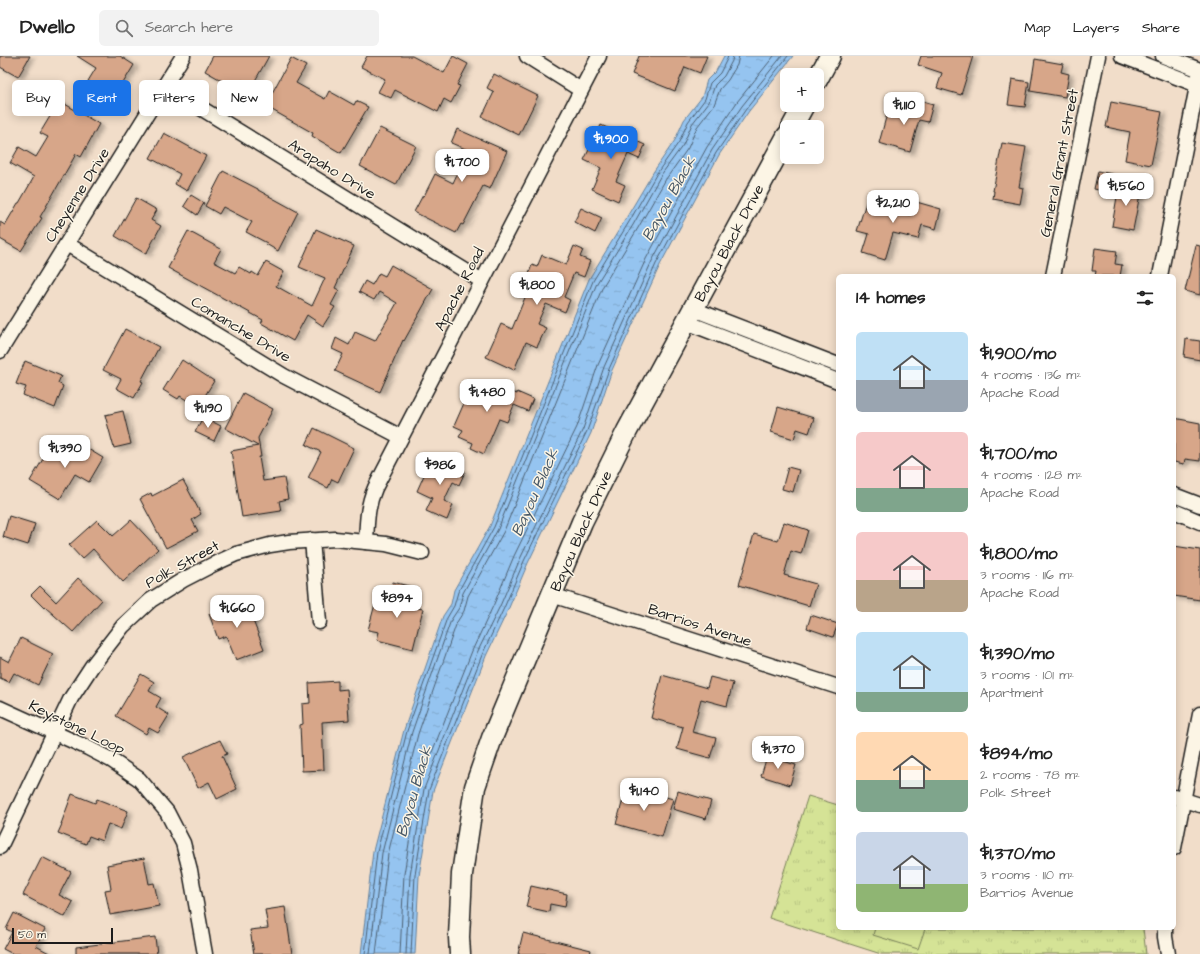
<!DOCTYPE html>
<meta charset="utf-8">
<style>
:root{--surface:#fff;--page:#f2f2f2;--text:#222;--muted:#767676;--line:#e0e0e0;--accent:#1a73e8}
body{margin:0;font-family:"Architects Daughter",sans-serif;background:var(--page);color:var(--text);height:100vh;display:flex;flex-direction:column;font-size:15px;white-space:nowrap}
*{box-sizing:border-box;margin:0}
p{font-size:13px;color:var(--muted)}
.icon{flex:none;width:22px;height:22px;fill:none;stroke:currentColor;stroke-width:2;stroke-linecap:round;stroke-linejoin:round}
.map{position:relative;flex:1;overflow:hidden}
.details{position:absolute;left:836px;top:218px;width:340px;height:656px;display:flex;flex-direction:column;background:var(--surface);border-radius:6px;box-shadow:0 2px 10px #0003}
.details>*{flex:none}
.guide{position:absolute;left:12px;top:24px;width:380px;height:36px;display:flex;gap:8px}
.controls{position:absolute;left:780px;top:12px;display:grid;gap:8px}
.controls a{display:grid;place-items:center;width:44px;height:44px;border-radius:6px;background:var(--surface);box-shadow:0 2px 10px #0003;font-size:20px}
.scale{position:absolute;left:12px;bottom:10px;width:101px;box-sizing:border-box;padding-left:4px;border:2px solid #1c1c1c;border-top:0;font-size:11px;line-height:14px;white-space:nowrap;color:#1c1c1c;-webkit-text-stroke:3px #fcf5e5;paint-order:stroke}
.price{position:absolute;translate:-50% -34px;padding:0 9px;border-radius:8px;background:#fff;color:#222;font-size:13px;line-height:26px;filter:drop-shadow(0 1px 2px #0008)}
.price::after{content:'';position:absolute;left:50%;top:24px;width:12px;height:9px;margin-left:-6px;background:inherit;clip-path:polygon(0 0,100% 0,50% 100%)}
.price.on{background:var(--accent);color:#fff}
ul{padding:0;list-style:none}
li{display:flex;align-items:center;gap:12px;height:100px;padding:0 20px}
li span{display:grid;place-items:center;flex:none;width:112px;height:80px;border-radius:6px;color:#555}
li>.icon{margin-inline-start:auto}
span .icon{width:48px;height:48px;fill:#fffc;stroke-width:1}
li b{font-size:17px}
h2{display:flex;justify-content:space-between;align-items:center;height:48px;padding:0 20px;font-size:17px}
.pill{padding:0 14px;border-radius:6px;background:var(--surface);box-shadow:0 2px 10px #0003;font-size:14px;line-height:36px}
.pill.on{background:var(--accent);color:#fff}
header{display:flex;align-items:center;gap:24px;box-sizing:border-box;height:56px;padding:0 20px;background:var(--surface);border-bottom:1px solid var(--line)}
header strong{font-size:19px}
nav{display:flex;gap:22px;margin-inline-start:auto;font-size:14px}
.search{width:280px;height:36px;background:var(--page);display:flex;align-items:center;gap:10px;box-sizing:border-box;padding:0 14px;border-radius:6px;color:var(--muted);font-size:15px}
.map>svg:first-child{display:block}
.park{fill:url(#park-tufts);stroke:#788059}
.pitch{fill:#d5e396;stroke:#788059}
.water{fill:url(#water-ripples);stroke:#65819b}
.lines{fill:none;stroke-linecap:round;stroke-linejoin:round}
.shore{stroke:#4c5f71;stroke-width:1}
.building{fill:#d7a689;stroke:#1c1c1c;filter:url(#shadow)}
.street-casing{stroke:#1c1c1c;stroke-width:17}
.secondary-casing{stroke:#1c1c1c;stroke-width:23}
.street{stroke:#fcf5e5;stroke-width:14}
.secondary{stroke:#fcf5e5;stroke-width:20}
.labels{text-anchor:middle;stroke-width:3;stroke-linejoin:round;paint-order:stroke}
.street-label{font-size:15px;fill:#1c1c1c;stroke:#fcf5e5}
.water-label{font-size:16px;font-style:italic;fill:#465766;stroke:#fcf5e5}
</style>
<header>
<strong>Dwello</strong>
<div class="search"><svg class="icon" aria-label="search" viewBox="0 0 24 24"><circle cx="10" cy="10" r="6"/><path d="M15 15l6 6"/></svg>Search here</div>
<nav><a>Map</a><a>Layers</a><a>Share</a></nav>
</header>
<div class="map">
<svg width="1200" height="898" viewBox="0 0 1200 898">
<defs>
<pattern id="park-tufts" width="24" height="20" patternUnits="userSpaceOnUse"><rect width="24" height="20" fill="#d5e396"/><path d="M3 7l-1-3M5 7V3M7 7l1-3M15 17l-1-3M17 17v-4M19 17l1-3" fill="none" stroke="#b6c281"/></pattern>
<pattern id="water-ripples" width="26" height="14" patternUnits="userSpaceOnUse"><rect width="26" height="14" fill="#95c4f0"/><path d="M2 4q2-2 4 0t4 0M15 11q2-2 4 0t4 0" fill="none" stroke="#80a8cd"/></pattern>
<filter id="shadow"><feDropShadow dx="4.5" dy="2.5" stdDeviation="2" flood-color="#0004"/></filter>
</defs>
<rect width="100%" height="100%" fill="#f1ddc9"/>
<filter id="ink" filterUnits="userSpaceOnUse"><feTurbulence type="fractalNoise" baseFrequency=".025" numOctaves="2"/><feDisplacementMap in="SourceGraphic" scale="8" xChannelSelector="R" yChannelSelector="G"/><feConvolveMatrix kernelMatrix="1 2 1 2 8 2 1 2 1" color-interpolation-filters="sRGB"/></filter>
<g filter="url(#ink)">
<path class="park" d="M 808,740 L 838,749 L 838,872 L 1143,872 L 1146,898 L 881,898 L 769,862 Z"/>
<path class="pitch" d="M 875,872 L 923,872 L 925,873 L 918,893 L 873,879 Z"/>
<path class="water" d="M 724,0 L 793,0 L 749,55 L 719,99 L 660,209 L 612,314 L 591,377 L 528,507 L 508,554 L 486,600 L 433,735 L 419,820 L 415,898 L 361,898 L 373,795 L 404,674 L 443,560 L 451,548 L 454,534 L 490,470 L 589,223 L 625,164 L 654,115 L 675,84 L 684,64 L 702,41 L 707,24 L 716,15 Z"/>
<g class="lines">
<g class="shore">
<path d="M 365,898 L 377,796 L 407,675 L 447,562 L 454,550 L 458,536 L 494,471 L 593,225 L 629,166 L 657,117 L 679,86 L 688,66 L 705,43 L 710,27 L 720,17 L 727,3 L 728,0"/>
<path d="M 370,898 L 382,797 L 412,676 L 451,564 L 459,552 L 463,537 L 498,473 L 597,227 L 633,169 L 661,119 L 683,89 L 692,68 L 709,46 L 715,29 L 724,20 L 732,5 L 733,0"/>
<path d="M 376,898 L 388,798 L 418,678 L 457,566 L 464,555 L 468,540 L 504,475 L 603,230 L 638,172 L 666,123 L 688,92 L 697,71 L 714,49 L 720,33 L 728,24 L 737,9 L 739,0"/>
<path d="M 400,898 L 404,818 L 418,732 L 472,595 L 494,548 L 514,500 L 577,371 L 598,309 L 646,203 L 707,91 L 737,46 L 774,0"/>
<path d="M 406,898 L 410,819 L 424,733 L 477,597 L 500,550 L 520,503 L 583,373 L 604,311 L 652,205 L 712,94 L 742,50 L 782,0"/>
<path d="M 411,898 L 415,819 L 429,734 L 482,599 L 504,552 L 524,505 L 587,375 L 609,313 L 656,208 L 716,97 L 746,53 L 788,0"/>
</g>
</g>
<g class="building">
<path d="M 0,0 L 30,0 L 18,21 L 0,11 Z"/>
<path d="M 77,0 L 120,0 L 134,9 L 114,42 L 88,25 L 96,12 Z"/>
<path d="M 213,0 L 269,0 L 252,30 L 242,24 L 237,33 L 205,15 Z"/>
<path d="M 367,0 L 412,0 L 444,17 L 453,0 L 468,8 L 457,29 L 460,30 L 451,47 L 444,43 L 438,56 L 395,34 L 391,42 L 378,36 L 385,23 L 361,11 Z"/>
<path d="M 639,0 L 707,0 L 700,17 L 685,11 L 675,35 L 632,18 Z"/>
<path d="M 921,0 L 973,0 L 961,39 L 937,32 L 942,17 L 918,9 Z"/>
<path d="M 291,2 L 306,10 L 296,27 L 325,43 L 329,35 L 354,49 L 356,45 L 368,51 L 341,97 L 312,80 L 313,77 L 265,50 Z"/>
<path d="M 1035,3 L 1063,8 L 1061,16 L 1069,18 L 1065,41 L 1030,35 Z"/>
<path d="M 494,18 L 538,40 L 519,79 L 482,61 L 494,36 L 487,32 Z"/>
<path d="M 1012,23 L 1029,26 L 1025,51 L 1008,49 Z"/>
<path d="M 53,41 L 99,68 L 81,101 L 76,98 L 40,161 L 42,162 L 21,195 L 0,183 L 0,166 L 5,169 L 18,147 L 19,147 L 34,121 L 10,107 L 19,91 L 36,101 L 48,81 L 40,77 L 52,57 L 46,53 Z"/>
<path d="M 916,43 L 933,48 L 928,66 L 919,64 L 910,96 L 879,87 L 888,54 L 910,61 Z"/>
<path d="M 1111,46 L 1162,56 L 1151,109 L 1125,104 L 1130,76 L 1106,71 Z"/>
<path d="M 601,69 L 645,89 L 639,103 L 628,98 L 616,125 L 625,129 L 618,145 L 592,133 L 601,112 L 584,104 Z"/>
<path d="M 380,72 L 416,90 L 396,129 L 360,110 Z"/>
<path d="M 457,73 L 507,95 L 490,133 L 483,130 L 463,169 L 461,168 L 456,177 L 414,156 L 423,139 L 424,140 L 435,118 L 453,127 L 468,94 L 451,87 Z"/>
<path d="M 164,77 L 206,100 L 187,135 L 175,128 L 180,118 L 150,102 Z"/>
<path d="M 1002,87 L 1026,91 L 1019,131 L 1023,132 L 1020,148 L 993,143 L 994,135 L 993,135 Z"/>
<path d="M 223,115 L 258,133 L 258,134 L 298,156 L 278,195 L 266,188 L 267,187 L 246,176 L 252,166 L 223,151 L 219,158 L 205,150 Z"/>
<path d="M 1098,115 L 1116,119 L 1112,137 L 1094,133 Z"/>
<path d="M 1119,129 L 1141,133 L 1133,174 L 1112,170 Z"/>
<path d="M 869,137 L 886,142 L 883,152 L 910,159 L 913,145 L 941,153 L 936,173 L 922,169 L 918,183 L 893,177 L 885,204 L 863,197 L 869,178 L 857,175 Z"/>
<path d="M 191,139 L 204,147 L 197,159 L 184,150 Z"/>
<path d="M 136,142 L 157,154 L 151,164 L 161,170 L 146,198 L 115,180 Z"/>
<path d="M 581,152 L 602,162 L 595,177 L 574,166 Z"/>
<path d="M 316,173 L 354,190 L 335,232 L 339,234 L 331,249 L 335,251 L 323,270 L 307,259 L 293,285 L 261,267 L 263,264 L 168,212 L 188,175 L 221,193 L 214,206 L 235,217 L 239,211 L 251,218 L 252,216 L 258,220 L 266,206 L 284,216 L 276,230 L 312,250 L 325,222 L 299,211 Z"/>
<path d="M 1196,189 L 1200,190 L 1200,239 L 1185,235 Z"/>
<path d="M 574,190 L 583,194 L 580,201 L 590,205 L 584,221 L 574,217 L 564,241 L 570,244 L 565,256 L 546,248 L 537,268 L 546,272 L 537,291 L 526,286 L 514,314 L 486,301 L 501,268 L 512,273 L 526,239 L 523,238 L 530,223 L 527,222 L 532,209 L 537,211 L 542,199 L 566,209 Z"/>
<path d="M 1095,192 L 1117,195 L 1115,208 L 1122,209 L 1120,220 L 1095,220 L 1096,215 L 1092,215 Z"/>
<path d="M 391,209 L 433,233 L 404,285 L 403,284 L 380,336 L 335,315 L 343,298 L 332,293 L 336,282 L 349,289 L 355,276 L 375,285 L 397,247 L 379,236 L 374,244 L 359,236 L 365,225 L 372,229 L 379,217 L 385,220 Z"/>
<path d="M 125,273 L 159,291 L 141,325 L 143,326 L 134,342 L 116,332 L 121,323 L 103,314 Z"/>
<path d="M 1186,283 L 1200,285 L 1200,304 L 1184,301 Z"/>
<path d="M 182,304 L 214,325 L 198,351 L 180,340 L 178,343 L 163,334 Z"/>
<path d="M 25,305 L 61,320 L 58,327 L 63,330 L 55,352 L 23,339 L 26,331 L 16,328 Z"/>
<path d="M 490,327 L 517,338 L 517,336 L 533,343 L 528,355 L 514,349 L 507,366 L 499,363 L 484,398 L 471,392 L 473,387 L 459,381 L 463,374 L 454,370 L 472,329 L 487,336 Z"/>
<path d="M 243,337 L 273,353 L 258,382 L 261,401 L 259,401 L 263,425 L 284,422 L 288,443 L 279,445 L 281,455 L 242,461 L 231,395 L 258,390 L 225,372 Z"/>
<path d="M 778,351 L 814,362 L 809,377 L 797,373 L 794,383 L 771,376 Z"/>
<path d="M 123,355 L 131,388 L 114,392 L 105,359 Z"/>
<path d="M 203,361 L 221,370 L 214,385 L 195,376 Z"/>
<path d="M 1174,362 L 1200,367 L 1200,405 L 1185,403 L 1184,408 L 1174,406 Z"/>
<path d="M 314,372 L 354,392 L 338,426 L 332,423 L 328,432 L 308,422 L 321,396 L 306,389 Z"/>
<path d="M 53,386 L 77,400 L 83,390 L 103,402 L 89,426 L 75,418 L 60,443 L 30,425 Z"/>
<path d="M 432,401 L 465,416 L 459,429 L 453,426 L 444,445 L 453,449 L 447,464 L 426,455 L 432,442 L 417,435 Z"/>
<path d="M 788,411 L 799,414 L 793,436 L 782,433 Z"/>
<path d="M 183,424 L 201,458 L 192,464 L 198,475 L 166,492 L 140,443 L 151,437 L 152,440 Z"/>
<path d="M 9,460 L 35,468 L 28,489 L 3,481 Z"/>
<path d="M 97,464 L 113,480 L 131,464 L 158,493 L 123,526 L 93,493 L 82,503 L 69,489 Z"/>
<path d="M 784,466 L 808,474 L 801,498 L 791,495 L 784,519 L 816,528 L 809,550 L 739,529 L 754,478 L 778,485 Z"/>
<path d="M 1174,490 L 1200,494 L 1200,544 L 1174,540 Z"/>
<path d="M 78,522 L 102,544 L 73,576 L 45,551 L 44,552 L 31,539 L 40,530 L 56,546 Z"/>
<path d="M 393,526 L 412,531 L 408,550 L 423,553 L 413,593 L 377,584 L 379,576 L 368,574 L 375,548 L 387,551 Z"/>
<path d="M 245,544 L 264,593 L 236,604 L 226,580 L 218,583 L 209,558 Z"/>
<path d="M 811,559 L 838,568 L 833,581 L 807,572 Z"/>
<path d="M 21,582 L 53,598 L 38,629 L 14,617 L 9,626 L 0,622 L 0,601 L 9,606 Z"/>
<path d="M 141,618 L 154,626 L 149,635 L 161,642 L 156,651 L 169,659 L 158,677 L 149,672 L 146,678 L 116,660 Z"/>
<path d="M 662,619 L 707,632 L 710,621 L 733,627 L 727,650 L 701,643 L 692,676 L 716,682 L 710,702 L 677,693 L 683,671 L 651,662 Z"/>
<path d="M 338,625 L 338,634 L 347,633 L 349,664 L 322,666 L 324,714 L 302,715 L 300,669 L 303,668 L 302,648 L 310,647 L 309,627 Z"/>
<path d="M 220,684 L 227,698 L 222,700 L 237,733 L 217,743 L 209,726 L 198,732 L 183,701 Z"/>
<path d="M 767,700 L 796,709 L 790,729 L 761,720 Z"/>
<path d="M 627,730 L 673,743 L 662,781 L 616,768 Z"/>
<path d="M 678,735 L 711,745 L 706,763 L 673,753 Z"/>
<path d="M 72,738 L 95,747 L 97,743 L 128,755 L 121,773 L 108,768 L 102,785 L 89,780 L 86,788 L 58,777 L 62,768 L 61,768 Z"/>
<path d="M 42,801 L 71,816 L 59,839 L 73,846 L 65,861 L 23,839 Z"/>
<path d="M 144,802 L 149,828 L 154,827 L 159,850 L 110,859 L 105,834 L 111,833 L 107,809 Z"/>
<path d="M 531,830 L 567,838 L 565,851 L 550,848 L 549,856 L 526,851 Z"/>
<path d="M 285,851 L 292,898 L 254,898 L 250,874 L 268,872 L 265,854 Z"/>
<path d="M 14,857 L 45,873 L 36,890 L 51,898 L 13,898 L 3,893 L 12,876 L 6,873 Z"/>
<path d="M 523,877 L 591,894 L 590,898 L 518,898 Z"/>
<path d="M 155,881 L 157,898 L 76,898 L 76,891 Z"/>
</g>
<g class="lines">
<defs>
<g id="street">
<path d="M 527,0 L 581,34"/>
<path d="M 1122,0 L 1200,30"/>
<path d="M 1163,0 L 1200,14"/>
<path d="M 165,30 L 482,225"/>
<path d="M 67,188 L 284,320 L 401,381"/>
<path d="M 1053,220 L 1098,0"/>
<path d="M 1160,220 L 1200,15"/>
<path d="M 693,253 L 838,309"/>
<path d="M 686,266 L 838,325"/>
<path d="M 0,295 L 183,0"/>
<path d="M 1174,439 L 1200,449"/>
<path d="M 1174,455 L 1200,466"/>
<path d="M 312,484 L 319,566"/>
<path d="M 366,486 C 367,466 367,450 375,432 L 599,0"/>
<path d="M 552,539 L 838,631"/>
<path d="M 0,652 L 88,692 L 111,704 L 139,723 L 167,756 L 183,787 L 190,814 L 205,898"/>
<path d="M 1174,741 L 1200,749"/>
<path d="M 0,791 L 71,642 L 92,610 L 123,570 L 151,544 L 183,524 L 214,508 L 236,498 L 270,489 L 289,486 L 335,483 L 386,488 L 422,497"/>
<path d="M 1174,792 L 1200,658"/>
<path d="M 1165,872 L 1165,881 L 1168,898"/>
</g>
<g id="secondary">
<path d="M 817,24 L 830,0"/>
<path d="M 792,71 L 804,49"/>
<path d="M 460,898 L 459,881 L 462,818 L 475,731 L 492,682 L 582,466 L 627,375 L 787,80"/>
</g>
</defs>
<use href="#street" class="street-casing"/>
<use href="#secondary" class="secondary-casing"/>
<use href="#street" class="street"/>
<use href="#secondary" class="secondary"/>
</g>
</g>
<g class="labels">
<g class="street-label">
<text transform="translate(1059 107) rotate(-79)" y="5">General Grant Street</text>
<text transform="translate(332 113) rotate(32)" y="5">Arapaho Drive</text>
<text transform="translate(77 139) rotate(-58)" y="5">Cheyenne Drive</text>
<text transform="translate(729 187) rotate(-62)" y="5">Bayou Black Drive</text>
<text transform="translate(459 233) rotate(-63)" y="5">Apache Road</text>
<text transform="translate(241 273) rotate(31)" y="5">Comanche Drive</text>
<text transform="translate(581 475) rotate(-66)" y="5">Bayou Black Drive</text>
<text transform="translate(182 508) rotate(-29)" y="5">Polk Street</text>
<text transform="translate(700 569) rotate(18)" y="5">Barrios Avenue</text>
<text transform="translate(77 671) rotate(26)" y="5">Keystone Loop</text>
</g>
<g class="water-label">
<text transform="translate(668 142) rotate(-61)" y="6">Bayou Black</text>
<text transform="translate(534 436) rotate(-66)" y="6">Bayou Black</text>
<text transform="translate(413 735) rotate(-74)" y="6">Bayou Black</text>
</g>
</g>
</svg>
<div class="controls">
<a>+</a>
<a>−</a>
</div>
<div class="scale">50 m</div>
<b class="price" style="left:904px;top:70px">$1,110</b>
<b class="price on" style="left:611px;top:104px">$1,900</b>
<b class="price" style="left:462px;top:127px">$1,700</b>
<b class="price" style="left:1126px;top:151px">$1,560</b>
<b class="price" style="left:893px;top:168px">$2,210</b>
<b class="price" style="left:537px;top:250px">$1,800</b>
<b class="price" style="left:487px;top:357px">$1,480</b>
<b class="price" style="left:208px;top:373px">$1,190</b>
<b class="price" style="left:65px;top:413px">$1,390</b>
<b class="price" style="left:440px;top:430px">$986</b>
<b class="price" style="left:397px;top:563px">$894</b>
<b class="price" style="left:237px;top:573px">$1,660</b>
<b class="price" style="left:778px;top:714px">$1,370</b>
<b class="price" style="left:644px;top:756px">$1,140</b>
<div class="guide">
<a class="pill">Buy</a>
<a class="pill on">Rent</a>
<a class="pill">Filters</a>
<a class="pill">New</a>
</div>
<section class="details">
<h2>14 homes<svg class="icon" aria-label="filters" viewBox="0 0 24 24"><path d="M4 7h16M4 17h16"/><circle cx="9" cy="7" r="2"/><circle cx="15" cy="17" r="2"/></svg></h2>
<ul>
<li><span style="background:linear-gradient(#bfe0f5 60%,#9aa5b1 0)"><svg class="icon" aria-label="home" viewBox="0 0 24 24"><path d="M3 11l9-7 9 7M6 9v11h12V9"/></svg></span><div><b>$1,900/mo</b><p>4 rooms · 136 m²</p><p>Apache Road</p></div></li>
<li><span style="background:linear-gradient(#f6c9c9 70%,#7fa58c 0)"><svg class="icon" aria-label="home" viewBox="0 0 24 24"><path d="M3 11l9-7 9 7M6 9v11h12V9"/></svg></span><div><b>$1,700/mo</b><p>4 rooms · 128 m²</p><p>Apache Road</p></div></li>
<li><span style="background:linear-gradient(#f6c9c9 60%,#b9a48a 0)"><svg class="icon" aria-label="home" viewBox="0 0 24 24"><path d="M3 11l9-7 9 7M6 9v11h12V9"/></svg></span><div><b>$1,800/mo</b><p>3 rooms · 116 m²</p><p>Apache Road</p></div></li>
<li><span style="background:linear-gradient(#bfe0f5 75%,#7fa58c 0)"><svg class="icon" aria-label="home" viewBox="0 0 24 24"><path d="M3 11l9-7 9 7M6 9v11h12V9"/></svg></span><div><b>$1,390/mo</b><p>3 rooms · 101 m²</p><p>Apartment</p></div></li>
<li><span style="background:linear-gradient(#ffd9b3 60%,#7fa58c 0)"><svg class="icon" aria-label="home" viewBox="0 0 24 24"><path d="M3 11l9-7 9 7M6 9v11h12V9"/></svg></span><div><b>$894/mo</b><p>2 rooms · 78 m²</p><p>Polk Street</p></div></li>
<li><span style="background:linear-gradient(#c9d6e8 65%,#8fb573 0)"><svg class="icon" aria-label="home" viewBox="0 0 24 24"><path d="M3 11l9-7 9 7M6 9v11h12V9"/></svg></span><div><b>$1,370/mo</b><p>3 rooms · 110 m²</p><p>Barrios Avenue</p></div></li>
</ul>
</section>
</div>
